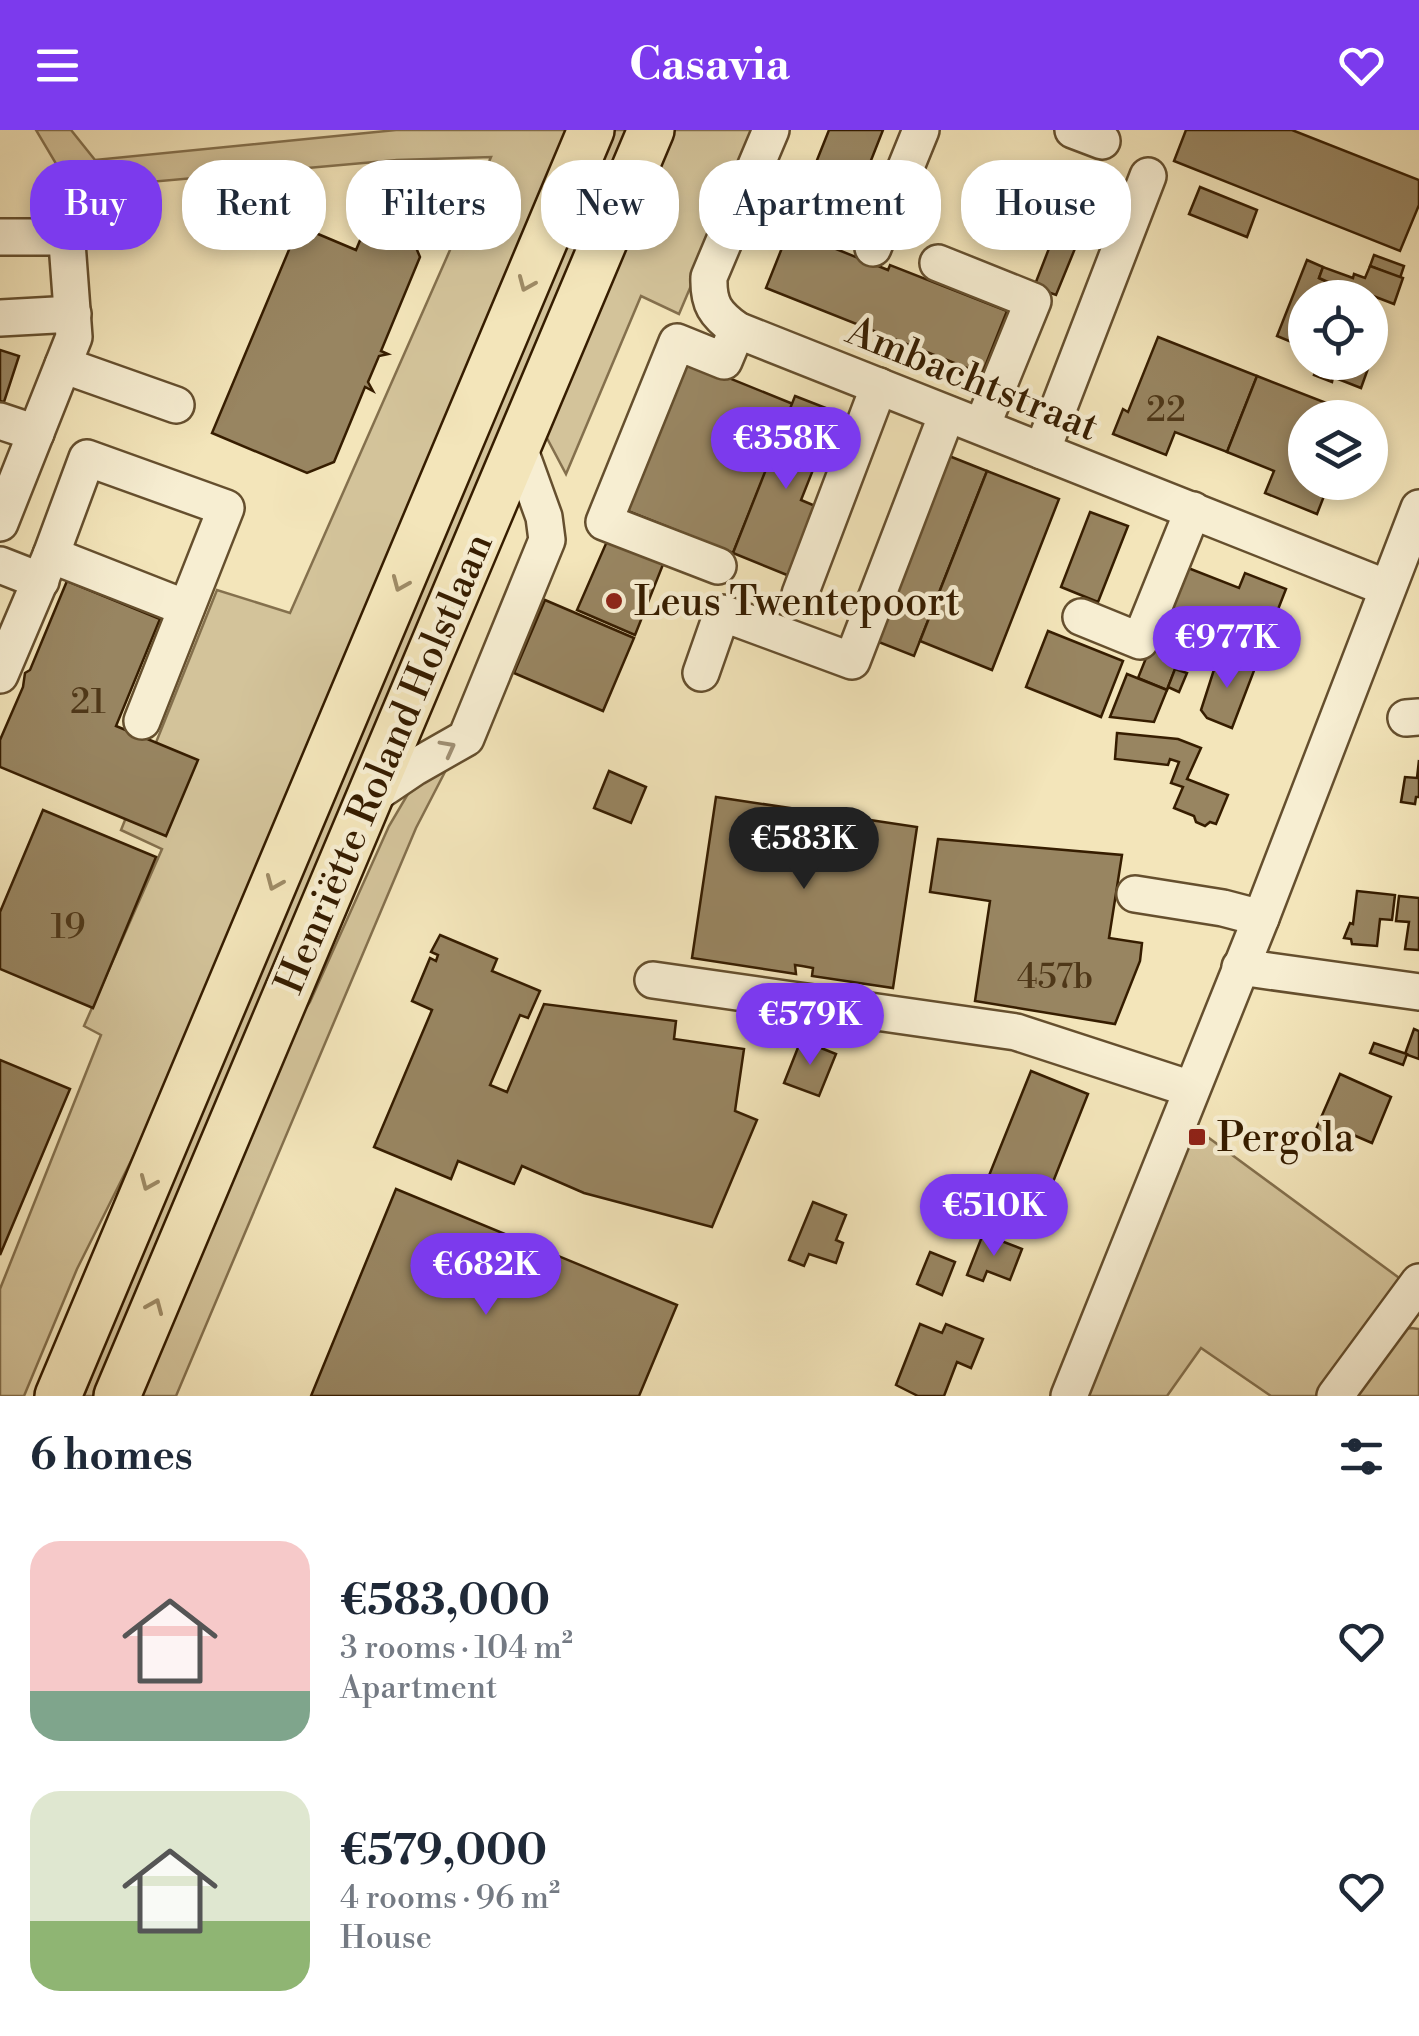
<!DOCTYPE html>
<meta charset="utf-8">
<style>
:root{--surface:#fff;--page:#f6f6f7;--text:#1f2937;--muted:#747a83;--accent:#7c3aed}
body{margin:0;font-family:"Libre Bodoni",serif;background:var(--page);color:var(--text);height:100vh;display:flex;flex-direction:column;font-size:38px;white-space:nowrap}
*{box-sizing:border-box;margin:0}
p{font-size:32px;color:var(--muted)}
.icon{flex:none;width:55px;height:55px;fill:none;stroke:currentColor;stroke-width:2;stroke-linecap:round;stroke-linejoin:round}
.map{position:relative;height:1266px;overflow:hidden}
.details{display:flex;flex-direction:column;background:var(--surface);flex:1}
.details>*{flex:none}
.hud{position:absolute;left:30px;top:30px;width:1360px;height:90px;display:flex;gap:20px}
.fabs{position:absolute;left:1288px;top:150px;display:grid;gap:20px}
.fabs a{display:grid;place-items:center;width:100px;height:100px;border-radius:50%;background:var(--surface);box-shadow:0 5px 15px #0003;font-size:50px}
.price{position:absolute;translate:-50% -85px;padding:0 22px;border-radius:35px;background:var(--accent);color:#fff;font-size:32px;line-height:65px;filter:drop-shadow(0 2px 5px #0008)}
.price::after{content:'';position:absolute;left:50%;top:60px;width:30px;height:22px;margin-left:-15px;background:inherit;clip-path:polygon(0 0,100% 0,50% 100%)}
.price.active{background:#222;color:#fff}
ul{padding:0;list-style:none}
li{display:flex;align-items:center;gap:30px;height:250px;padding:0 30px}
li span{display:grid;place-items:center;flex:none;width:280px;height:200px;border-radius:30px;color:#555}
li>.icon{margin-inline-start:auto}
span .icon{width:120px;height:120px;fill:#fffc;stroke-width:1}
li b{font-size:42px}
h2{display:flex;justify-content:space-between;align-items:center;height:120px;padding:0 30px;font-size:42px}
.tag{padding:0 35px;border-radius:40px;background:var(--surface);box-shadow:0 5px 15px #0003;font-size:35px;line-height:90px}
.tag.active{background:var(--accent);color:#fff}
header{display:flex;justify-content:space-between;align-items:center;height:130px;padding:0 30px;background:var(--accent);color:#fff;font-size:45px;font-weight:700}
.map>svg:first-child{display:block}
.green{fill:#d3c39a;stroke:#84704d;stroke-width:2.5}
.building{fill:#988561;stroke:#361d00;stroke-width:2.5}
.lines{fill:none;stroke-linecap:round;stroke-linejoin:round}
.minor-casing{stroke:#654f2e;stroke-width:40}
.major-casing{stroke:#361d00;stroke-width:50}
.minor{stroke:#f7eed2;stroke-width:35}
.major{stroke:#f3e5ba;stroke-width:45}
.oneway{stroke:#9e8b66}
.oneway2{stroke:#a09074}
.poi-dot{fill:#8f2418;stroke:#f7eed2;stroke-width:4}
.labels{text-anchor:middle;stroke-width:9;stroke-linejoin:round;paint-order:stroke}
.number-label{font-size:35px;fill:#4e3718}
.street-label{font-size:40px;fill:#361d00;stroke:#f7eed2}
.poi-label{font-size:40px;fill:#361d00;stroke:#f7eed2;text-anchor:start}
</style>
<header><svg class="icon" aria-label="menu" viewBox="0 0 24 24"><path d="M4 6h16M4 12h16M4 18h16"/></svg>Casavia<svg class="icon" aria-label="heart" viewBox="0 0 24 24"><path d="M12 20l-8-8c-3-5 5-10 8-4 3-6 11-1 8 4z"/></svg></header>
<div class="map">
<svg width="1419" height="1266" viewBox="0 0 1419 1266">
<rect width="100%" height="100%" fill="#f3e5ba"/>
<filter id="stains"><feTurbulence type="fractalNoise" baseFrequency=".002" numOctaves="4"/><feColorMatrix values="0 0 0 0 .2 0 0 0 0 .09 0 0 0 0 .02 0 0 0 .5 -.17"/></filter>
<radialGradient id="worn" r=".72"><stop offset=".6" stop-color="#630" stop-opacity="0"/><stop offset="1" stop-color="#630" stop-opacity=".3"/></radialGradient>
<g class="green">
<path d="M 36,0 L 71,0 L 95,30 L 396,0 L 573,0 L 156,981 L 77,1139 L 24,1266 L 0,1266 L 0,1159 L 101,905 L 84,896 L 162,719 L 121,700 L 217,460 L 290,483 L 491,27 L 397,30 L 71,59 Z"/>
<path d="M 607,0 L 636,0 L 102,1266 L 84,1266 L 170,1040 Z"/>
<path d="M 666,0 L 757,0 L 679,184 L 641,166 L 566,344 L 540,295 Z"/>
<path d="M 447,638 L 416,698 L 176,1266 L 133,1266 L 271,930 L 310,872 L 389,696 L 412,657 Z"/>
<path d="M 1194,997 L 1402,1150 L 1319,1266 L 1271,1266 L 1201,1218 L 1167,1266 L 1087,1266 Z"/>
<path d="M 1411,1198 L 1419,1199 L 1419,1266 L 1349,1266 L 1401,1200 Z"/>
</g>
<g class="building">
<path d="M 829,0 L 883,0 L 836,119 L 888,140 L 890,135 L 1007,181 L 982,244 L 766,158 Z"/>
<path d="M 1186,0 L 1292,0 L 1419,50 L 1419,75 L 1400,121 L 1174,31 Z"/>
<path d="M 1200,57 L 1257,80 L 1247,107 L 1189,84 Z"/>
<path d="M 371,84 L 409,101 L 420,127 L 381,221 L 388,224 L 379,226 L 368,252 L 373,261 L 365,257 L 334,332 L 307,343 L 212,303 L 299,96 L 356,120 Z"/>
<path d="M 1062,85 L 1085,94 L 1056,165 L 1034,157 Z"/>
<path d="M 1374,125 L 1404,136 L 1400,148 L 1370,136 Z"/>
<path d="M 1307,130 L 1323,137 L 1319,148 L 1348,161 L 1350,157 L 1370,165 L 1369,168 L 1305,168 L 1305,204 L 1298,201 L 1294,213 L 1277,206 Z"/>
<path d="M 1370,136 L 1403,148 L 1394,174 L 1350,157 L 1348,161 L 1319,148 L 1323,137 L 1353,148 L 1354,144 L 1365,148 Z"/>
<path d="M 1158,207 L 1257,246 L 1227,322 L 1175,302 L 1166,325 L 1113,304 L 1123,279 L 1128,282 Z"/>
<path d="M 0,220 L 19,226 L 4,272 L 0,271 Z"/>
<path d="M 682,229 L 793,274 L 733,423 L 623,379 Z"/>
<path d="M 1319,232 L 1370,232 L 1370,233 L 1361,258 L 1333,247 L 1332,252 L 1314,245 Z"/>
<path d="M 1257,246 L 1347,281 L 1345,288 L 1305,288 L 1305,352 L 1319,352 L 1317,357 L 1326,361 L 1317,384 L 1265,363 L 1274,341 L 1227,322 Z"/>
<path d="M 795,266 L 836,282 L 801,370 L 820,378 L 792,447 L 733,423 Z"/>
<path d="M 939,322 L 987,341 L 914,526 L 866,507 Z"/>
<path d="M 987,341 L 1059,369 L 992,540 L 920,511 Z"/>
<path d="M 1090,382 L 1128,396 L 1098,472 L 1061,457 Z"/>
<path d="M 608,409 L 664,432 L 635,505 L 577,480 Z"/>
<path d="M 1183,436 L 1239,458 L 1245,443 L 1286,459 L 1264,515 L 1242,506 L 1236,521 L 1189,503 L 1167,560 L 1138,548 Z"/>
<path d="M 67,451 L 160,489 L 116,596 L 198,630 L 166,706 L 0,637 L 0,610 L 23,557 L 25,543 L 30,540 Z"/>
<path d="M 545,470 L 634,508 L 603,581 L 514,543 Z"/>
<path d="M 1048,501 L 1123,531 L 1101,587 L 1026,557 Z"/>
<path d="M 1219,524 L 1255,538 L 1232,598 L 1207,588 L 1201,580 Z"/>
<path d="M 1175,539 L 1187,543 L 1179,562 L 1168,557 Z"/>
<path d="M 1127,544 L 1167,560 L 1154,592 L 1110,587 Z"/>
<path d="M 1117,603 L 1178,609 L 1201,618 L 1187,649 L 1228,665 L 1216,694 L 1210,692 L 1205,696 L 1196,692 L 1194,686 L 1174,678 L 1183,657 L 1171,653 L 1179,632 L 1170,629 L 1168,635 L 1115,629 Z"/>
<path d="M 1419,630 L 1419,667 L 1416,667 L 1415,674 L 1401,672 L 1405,647 L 1417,648 Z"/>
<path d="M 609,641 L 646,657 L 631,693 L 594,678 Z"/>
<path d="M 716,667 L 917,697 L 893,858 L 812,846 L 813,838 L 802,836 L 795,835 L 796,844 L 692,828 Z"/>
<path d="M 43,680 L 156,727 L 93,878 L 0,839 L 0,782 Z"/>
<path d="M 938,709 L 1122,725 L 1109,808 L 1142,813 L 1140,831 L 1115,894 L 975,871 L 990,771 L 930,762 Z"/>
<path d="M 1357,761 L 1395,765 L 1392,790 L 1380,789 L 1377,816 L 1352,814 L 1351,809 L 1344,808 L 1350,793 L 1353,794 Z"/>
<path d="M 1399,766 L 1419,768 L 1419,820 L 1405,819 L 1409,792 L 1396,791 Z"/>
<path d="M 440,805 L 497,829 L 492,841 L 540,861 L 528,888 L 520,885 L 490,955 L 507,962 L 544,874 L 676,891 L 674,909 L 744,919 L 735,981 L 757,990 L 712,1097 L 584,1063 L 522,1036 L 514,1054 L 458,1031 L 451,1049 L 374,1017 L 432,880 L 412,871 L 430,828 L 436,831 L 438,825 L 431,822 Z"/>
<path d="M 1414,899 L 1419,901 L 1419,929 L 1405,924 Z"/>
<path d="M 801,910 L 836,924 L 819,966 L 784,953 Z"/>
<path d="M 1374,913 L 1407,924 L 1403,935 L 1370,923 Z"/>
<path d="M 0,930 L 70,959 L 0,1125 Z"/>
<path d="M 1031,941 L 1088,964 L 1043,1077 L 986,1053 Z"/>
<path d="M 1340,944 L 1391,967 L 1372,1013 L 1351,1004 L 1344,1019 L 1313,1006 Z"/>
<path d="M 396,1059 L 677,1175 L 639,1266 L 311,1266 Z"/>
<path d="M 813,1072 L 846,1085 L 836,1110 L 843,1113 L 836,1133 L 809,1124 L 804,1136 L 789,1130 Z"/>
<path d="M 983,1104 L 1022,1119 L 1010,1150 L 987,1141 L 983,1151 L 967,1145 Z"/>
<path d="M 930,1122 L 955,1132 L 942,1165 L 917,1154 Z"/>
<path d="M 920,1194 L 942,1203 L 946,1194 L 983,1209 L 971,1238 L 957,1232 L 944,1266 L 918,1266 L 896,1255 Z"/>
</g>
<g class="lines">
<defs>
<g id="minor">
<path d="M 771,0 L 709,147 C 708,174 715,184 737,200 L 1387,458"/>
<path d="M 1073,0 L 1102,11"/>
<path d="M 0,107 L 67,107"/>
<path d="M 873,118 L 921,0"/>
<path d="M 938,133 L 1033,171 L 982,296"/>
<path d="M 0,188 L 73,184"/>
<path d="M 63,235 L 176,275"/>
<path d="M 0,291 L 36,303"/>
<path d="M 1042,321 L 1148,46"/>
<path d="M 0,393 L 74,207 L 65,86"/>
<path d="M 51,425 L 87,328 L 226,378 L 142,591"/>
<path d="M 0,435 L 41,451"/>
<path d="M 718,436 L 604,392 L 677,212 L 724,231 L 737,200"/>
<path d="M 800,464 L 879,256"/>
<path d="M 1081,487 L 1140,511 L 1193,380"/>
<path d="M 701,543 L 722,483 L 852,531 L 947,284"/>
<path d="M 0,545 L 51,425 L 186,478"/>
<path d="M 1406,588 L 1419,587"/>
<path d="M 366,670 L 415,637 L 466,608 L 547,410 L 544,387 L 518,315"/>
<path d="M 1135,764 L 1223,778 L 1261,788"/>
<path d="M 1240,837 L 1419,862"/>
<path d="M 653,850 L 1016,902 L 1191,959"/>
<path d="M 1069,1266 L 1261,788 L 1419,378"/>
<path d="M 1335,1266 L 1419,1152"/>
</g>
<g id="major">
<path d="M 58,1266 L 591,0"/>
<path d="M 117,1266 L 651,0"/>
</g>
</defs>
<use href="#minor" class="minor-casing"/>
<use href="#major" class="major-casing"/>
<use href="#minor" class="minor"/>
<use href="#major" class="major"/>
</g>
<defs><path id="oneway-chevron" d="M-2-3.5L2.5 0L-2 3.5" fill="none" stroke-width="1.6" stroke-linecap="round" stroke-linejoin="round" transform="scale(2.5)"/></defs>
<g class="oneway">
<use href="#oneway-chevron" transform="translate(526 154) rotate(113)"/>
<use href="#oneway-chevron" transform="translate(400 454) rotate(113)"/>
<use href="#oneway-chevron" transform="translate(274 753) rotate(113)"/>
<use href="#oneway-chevron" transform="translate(148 1053) rotate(113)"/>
<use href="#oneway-chevron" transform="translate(155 1176) rotate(-67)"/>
</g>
<use class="oneway2" href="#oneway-chevron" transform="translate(448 618) rotate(-28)"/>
<g class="poi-dot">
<circle cx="614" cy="471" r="10"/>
<rect x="1187" y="997" width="20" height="20" rx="5"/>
</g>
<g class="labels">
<g class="number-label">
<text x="1166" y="291">22</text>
<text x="88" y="583">21</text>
<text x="68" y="808">19</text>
<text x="1055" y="858">457b</text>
</g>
<g class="street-label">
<text transform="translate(973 248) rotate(22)" y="14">Ambachtstraat</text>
<text transform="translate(383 633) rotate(-67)" y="14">Henriëtte Roland Holstlaan</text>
</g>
<g class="poi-label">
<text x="634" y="485">Leus Twentepoort</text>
<text x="1217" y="1021">Pergola</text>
</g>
</g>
<rect width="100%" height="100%" filter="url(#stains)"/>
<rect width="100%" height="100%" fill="url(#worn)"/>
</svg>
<div class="fabs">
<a><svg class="icon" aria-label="locate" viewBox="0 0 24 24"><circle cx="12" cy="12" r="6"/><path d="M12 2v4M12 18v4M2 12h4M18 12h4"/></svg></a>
<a><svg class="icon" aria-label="layers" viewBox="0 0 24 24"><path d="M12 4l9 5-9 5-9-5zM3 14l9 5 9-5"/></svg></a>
</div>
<b class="price" style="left:786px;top:362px">€358K</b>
<b class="price" style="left:1227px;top:561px">€977K</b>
<b class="price active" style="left:804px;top:762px">€583K</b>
<b class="price" style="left:810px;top:938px">€579K</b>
<b class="price" style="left:994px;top:1129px">€510K</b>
<b class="price" style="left:486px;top:1188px">€682K</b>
<div class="hud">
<a class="tag active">Buy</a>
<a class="tag">Rent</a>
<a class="tag">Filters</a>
<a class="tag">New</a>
<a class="tag">Apartment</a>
<a class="tag">House</a>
</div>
</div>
<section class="details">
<h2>6 homes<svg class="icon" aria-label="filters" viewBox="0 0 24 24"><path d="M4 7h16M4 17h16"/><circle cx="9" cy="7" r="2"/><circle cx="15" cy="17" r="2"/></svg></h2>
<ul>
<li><span style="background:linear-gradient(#f6c9c9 75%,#7fa58c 0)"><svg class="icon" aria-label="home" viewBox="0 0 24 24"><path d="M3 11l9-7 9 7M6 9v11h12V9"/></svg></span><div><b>€583,000</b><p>3 rooms · 104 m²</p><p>Apartment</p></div><svg class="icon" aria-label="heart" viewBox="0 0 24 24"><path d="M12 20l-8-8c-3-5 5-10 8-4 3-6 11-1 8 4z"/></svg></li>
<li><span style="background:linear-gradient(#dfe7d0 65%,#8fb573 0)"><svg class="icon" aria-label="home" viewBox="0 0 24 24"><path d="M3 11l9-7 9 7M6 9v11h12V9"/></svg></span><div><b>€579,000</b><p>4 rooms · 96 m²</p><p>House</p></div><svg class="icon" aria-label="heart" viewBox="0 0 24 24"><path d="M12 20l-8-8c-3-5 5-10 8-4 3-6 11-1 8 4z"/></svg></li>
</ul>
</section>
